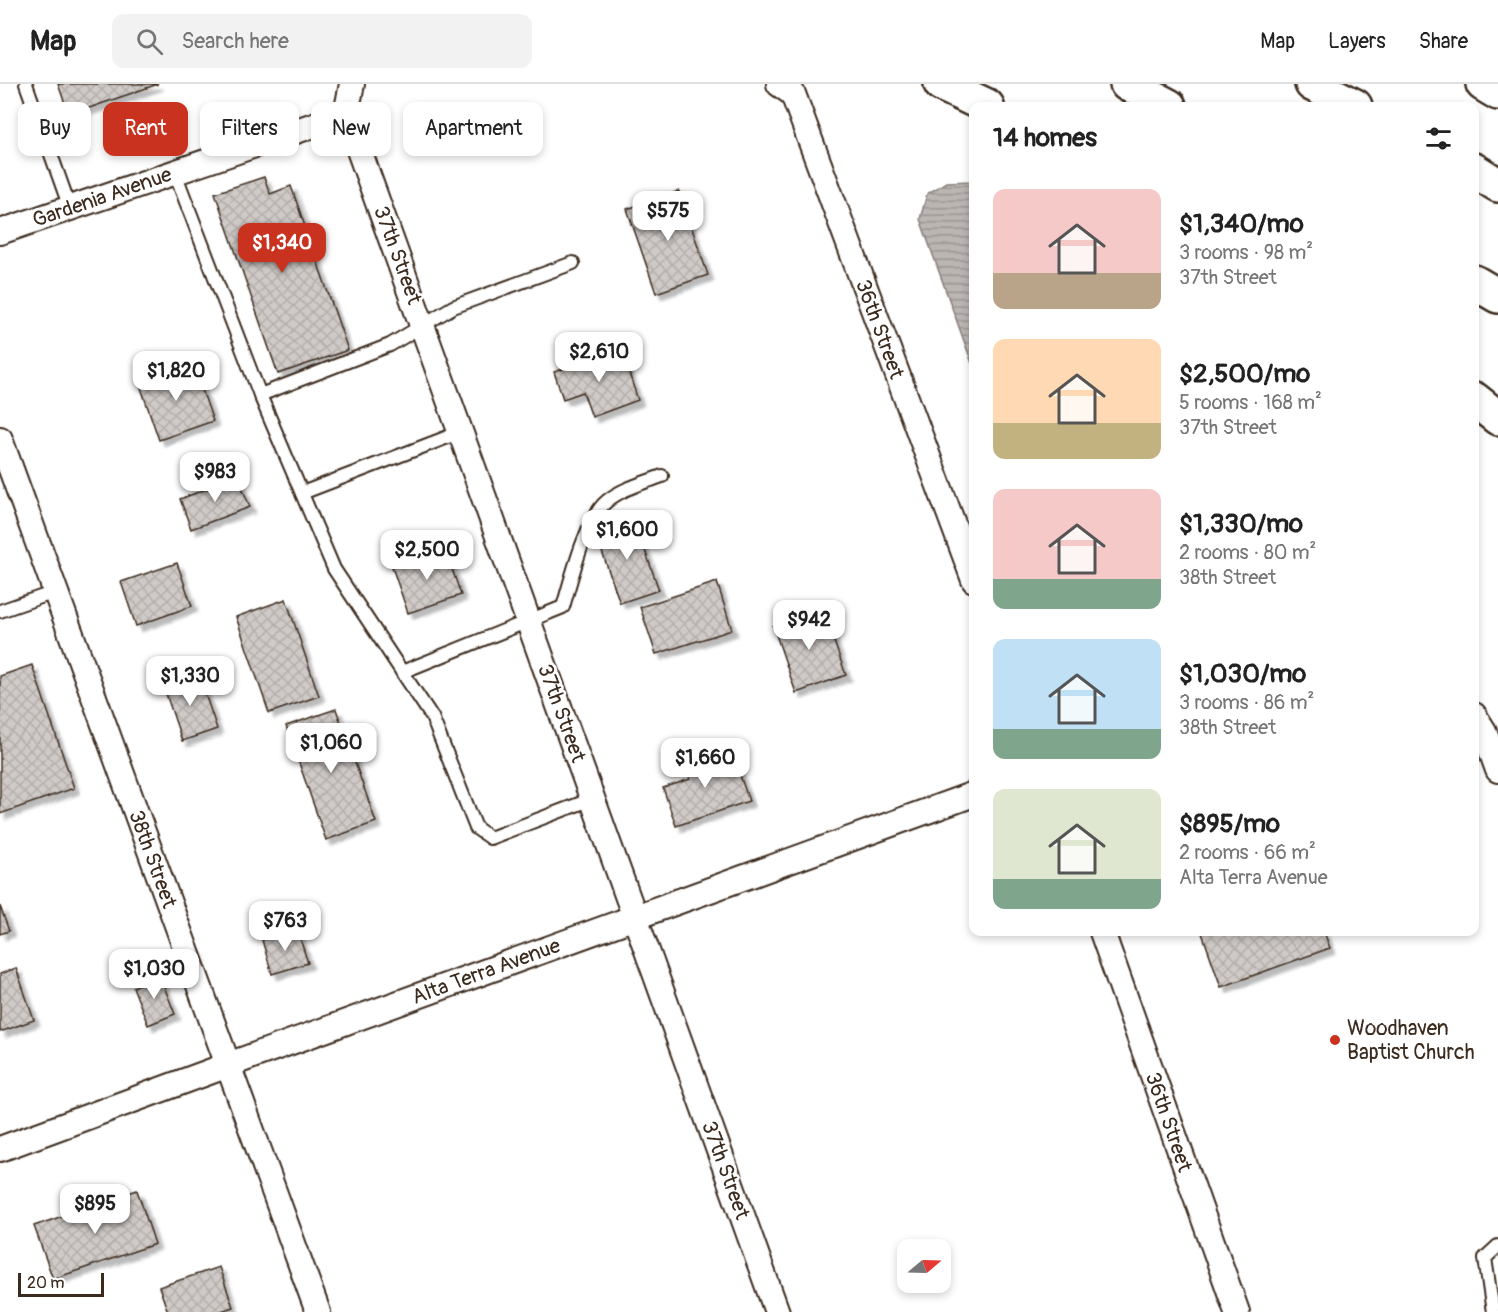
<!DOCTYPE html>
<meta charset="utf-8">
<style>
:root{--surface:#fff;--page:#f2f2f2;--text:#222;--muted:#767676;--line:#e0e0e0;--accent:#c8321e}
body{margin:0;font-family:Pangolin,sans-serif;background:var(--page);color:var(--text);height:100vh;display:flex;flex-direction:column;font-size:22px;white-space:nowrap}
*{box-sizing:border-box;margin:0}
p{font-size:20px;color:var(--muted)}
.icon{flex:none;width:33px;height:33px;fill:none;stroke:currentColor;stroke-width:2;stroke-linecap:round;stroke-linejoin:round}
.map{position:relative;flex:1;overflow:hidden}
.panel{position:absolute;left:969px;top:18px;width:510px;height:834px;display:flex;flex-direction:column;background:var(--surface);border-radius:12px;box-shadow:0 3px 9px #0003}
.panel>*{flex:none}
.banner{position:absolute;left:18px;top:18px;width:570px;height:54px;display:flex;gap:12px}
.needle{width:39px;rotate:71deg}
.controls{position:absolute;left:897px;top:1155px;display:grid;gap:12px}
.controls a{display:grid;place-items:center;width:54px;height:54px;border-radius:12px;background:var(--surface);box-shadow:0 3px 9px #0003;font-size:30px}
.scale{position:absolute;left:18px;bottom:15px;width:86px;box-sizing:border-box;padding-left:6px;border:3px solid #3b2a1e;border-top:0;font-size:16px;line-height:21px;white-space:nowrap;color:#3b2a1e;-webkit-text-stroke:4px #fff;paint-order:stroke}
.price{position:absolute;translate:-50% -51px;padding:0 14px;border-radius:12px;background:#fff;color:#222;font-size:20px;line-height:39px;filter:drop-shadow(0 2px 3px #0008)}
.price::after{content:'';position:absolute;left:50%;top:36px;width:18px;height:14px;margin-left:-9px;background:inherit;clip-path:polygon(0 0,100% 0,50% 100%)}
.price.current{background:var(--accent);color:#fff}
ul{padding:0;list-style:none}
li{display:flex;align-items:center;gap:18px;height:150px;padding:0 24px}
li span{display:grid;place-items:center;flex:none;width:168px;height:120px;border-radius:12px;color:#555}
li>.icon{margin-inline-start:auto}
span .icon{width:72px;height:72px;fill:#fffc;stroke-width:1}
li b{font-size:26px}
h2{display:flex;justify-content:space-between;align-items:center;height:72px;padding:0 24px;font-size:26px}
.pill{padding:0 21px;border-radius:12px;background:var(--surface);box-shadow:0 3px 9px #0003;font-size:21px;line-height:54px}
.pill.current{background:var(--accent);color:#fff}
header{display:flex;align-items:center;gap:36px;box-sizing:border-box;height:84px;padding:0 30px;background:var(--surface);border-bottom:2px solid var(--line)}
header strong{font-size:28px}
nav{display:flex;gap:33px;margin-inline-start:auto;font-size:21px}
.search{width:420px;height:54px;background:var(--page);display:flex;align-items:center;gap:15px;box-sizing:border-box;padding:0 21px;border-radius:12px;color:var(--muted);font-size:22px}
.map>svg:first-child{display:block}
.water{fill:url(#water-rules);stroke:#887e77;stroke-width:1.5}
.building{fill:url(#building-cross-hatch);stroke:#3b2a1e;stroke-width:1.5;filter:url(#shadow)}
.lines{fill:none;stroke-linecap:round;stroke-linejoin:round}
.lane-casing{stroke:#3b2a1e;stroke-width:16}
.street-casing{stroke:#3b2a1e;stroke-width:28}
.highway-casing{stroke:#3b2a1e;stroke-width:38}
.lane{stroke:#fff;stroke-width:12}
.street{stroke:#fff;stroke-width:24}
.highway{stroke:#fff;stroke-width:33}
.poi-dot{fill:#c8321e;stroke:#fff;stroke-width:2}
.labels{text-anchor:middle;stroke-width:5;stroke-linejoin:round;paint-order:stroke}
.street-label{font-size:21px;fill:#3b2a1e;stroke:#fff}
.poi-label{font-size:21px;fill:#3b2a1e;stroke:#fff;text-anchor:start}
</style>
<header>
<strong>Map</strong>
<div class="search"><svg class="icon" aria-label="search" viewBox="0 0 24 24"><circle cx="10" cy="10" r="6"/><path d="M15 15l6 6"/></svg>Search here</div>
<nav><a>Map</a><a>Layers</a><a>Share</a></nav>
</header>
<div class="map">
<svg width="1498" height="1228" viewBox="0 0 1498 1228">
<defs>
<pattern id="water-rules" width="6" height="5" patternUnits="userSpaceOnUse" patternTransform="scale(1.5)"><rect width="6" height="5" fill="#bcb6b3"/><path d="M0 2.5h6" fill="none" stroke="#9a9491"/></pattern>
<pattern id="building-cross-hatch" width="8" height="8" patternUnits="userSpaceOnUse" patternTransform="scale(1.5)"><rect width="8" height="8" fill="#cfcac7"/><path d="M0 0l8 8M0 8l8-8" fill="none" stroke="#b3aeaa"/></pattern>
<filter id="shadow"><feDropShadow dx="5.5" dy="5.5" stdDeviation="1.5" flood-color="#0004"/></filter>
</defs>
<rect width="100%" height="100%" fill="#fff"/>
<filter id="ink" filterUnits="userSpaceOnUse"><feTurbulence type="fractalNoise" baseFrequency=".0167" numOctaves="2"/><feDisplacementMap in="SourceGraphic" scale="12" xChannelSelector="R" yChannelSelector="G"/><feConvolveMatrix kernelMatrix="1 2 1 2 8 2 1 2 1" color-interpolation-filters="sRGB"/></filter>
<g filter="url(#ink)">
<path class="water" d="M 973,97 L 974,97 L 973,282 L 920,135 L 927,110 L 946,98 Z"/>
<g class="building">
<path d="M 58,0 L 158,0 L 69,31 Z"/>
<path d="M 264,93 L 270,110 L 291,102 L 348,266 L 278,290 L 215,109 Z"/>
<path d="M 679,107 L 708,191 L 656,209 L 627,125 Z"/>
<path d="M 621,265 L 638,316 L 592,333 L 583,308 L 563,315 L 554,288 Z"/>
<path d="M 193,280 L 213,337 L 159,356 L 139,298 Z"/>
<path d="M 238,393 L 250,423 L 191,445 L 180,415 Z"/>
<path d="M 634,435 L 659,506 L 620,519 L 595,448 Z"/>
<path d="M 445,464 L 461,511 L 408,529 L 392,483 Z"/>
<path d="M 177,479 L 192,522 L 136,542 L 121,498 Z"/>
<path d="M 717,498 L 732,546 L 656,570 L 640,523 Z"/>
<path d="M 286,515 L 319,612 L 269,629 L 236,533 Z"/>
<path d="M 822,524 L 846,591 L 796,609 L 773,542 Z"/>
<path d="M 32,581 L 74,704 L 0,730 L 0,592 Z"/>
<path d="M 198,589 L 217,645 L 182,657 L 163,601 Z"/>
<path d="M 336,625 L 376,738 L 326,756 L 286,642 Z"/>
<path d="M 713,666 L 718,683 L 735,677 L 749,717 L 676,742 L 663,704 L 690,695 L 683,676 Z"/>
<path d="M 0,822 L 9,847 L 0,850 Z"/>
<path d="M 297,845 L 308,879 L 272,890 L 262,856 Z"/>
<path d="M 1205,848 L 1324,848 L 1330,864 L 1221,903 L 1202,849 Z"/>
<path d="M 16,884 L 34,936 L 0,948 L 0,890 Z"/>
<path d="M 160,892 L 175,930 L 148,941 L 133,903 Z"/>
<path d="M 137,1106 L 155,1160 L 53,1195 L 34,1142 Z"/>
<path d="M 219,1183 L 233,1223 L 218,1228 L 168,1228 L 159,1203 Z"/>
</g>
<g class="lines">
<defs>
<g id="lane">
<path d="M 26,0 L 70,124"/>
<path d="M 175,89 L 260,311 L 390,261 L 453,223 L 573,179"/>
<path d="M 260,311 L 334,485 L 432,633 L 476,744 L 490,754 L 592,715"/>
<path d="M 302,409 L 461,348"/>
<path d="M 0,527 L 55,508"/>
<path d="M 402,588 L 563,523 C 571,496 586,434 607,417 C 623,404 644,399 662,392"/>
<path d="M 1493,1228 L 1485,1174 L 1498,1162"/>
</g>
<g id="street">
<path d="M 779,0 L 793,10 L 974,496"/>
<path d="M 346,30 L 777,1228"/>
<path d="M 346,30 L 352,0"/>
<path d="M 0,148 L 346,30"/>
<path d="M 0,355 L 318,1228"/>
<path d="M 1474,631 L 1484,647 L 1498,686"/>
<path d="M 1102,848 L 1237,1228"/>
<path d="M 0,1065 L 228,981 L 974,710"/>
</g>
<g id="highway">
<path d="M 941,0 L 987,22"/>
<path d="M 1127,0 L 1169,22"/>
<path d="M 1312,0 L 1355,22"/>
<path d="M 1483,0 L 1498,9"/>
<path d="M 1474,86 L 1498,101"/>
<path d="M 1474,198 L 1498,212"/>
<path d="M 1474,315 L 1498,334"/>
</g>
</defs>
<use href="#lane" class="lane-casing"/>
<use href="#street" class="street-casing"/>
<use href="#highway" class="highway-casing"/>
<use href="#lane" class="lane"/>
<use href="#street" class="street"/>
<use href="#highway" class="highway"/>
</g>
</g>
<circle class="poi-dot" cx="1335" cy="956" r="6"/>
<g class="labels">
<g class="street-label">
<text transform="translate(102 113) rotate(-19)" y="7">Gardenia Avenue</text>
<text transform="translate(398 171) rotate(70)" y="7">37th Street</text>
<text transform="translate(880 245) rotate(70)" y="7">36th Street</text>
<text transform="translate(562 629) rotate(70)" y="7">37th Street</text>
<text transform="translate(153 775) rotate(70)" y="7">38th Street</text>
<text transform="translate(486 887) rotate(-20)" y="7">Alta Terra Avenue</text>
<text transform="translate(1169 1038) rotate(71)" y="7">36th Street</text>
<text transform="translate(726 1086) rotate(70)" y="7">37th Street</text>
</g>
<g class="poi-label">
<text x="1347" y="951">Woodhaven<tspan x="1347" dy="24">Baptist Church</tspan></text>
</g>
</g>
</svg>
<div class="controls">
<a><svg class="needle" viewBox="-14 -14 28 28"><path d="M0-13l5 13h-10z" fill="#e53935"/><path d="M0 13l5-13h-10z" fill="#767676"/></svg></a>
</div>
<div class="scale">20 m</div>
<b class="price" style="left:668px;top:158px">$575</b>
<b class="price current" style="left:282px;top:190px">$1,340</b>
<b class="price" style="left:599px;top:299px">$2,610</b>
<b class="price" style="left:176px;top:318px">$1,820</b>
<b class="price" style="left:215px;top:419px">$983</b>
<b class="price" style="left:627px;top:477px">$1,600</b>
<b class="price" style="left:427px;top:497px">$2,500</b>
<b class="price" style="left:809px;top:567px">$942</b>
<b class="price" style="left:190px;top:623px">$1,330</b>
<b class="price" style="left:331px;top:690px">$1,060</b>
<b class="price" style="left:705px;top:705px">$1,660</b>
<b class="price" style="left:285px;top:868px">$763</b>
<b class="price" style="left:154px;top:916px">$1,030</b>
<b class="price" style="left:95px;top:1151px">$895</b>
<div class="banner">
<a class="pill">Buy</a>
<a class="pill current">Rent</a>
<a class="pill">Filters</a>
<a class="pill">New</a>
<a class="pill">Apartment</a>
</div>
<section class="panel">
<h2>14 homes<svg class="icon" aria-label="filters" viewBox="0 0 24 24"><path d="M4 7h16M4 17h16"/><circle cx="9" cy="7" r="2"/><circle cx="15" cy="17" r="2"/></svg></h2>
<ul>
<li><span style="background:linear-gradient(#f6c9c9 70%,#b9a48a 0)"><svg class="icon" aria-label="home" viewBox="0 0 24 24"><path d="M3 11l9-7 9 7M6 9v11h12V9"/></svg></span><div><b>$1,340/mo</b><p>3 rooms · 98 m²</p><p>37th Street</p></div></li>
<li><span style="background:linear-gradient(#ffd9b3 70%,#c2b280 0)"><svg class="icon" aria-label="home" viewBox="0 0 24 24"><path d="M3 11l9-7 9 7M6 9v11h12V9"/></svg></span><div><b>$2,500/mo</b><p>5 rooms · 168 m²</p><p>37th Street</p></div></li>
<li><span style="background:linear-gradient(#f6c9c9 75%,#7fa58c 0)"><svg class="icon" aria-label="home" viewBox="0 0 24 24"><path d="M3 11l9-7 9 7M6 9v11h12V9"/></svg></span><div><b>$1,330/mo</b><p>2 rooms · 80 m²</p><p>38th Street</p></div></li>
<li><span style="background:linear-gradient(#bfe0f5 75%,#7fa58c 0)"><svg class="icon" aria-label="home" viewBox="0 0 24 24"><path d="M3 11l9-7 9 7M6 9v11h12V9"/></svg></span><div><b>$1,030/mo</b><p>3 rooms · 86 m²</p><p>38th Street</p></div></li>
<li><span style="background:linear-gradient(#dfe7d0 75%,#7fa58c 0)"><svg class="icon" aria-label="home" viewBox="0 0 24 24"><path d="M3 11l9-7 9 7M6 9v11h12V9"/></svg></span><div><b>$895/mo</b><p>2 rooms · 66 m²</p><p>Alta Terra Avenue</p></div></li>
</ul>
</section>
</div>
